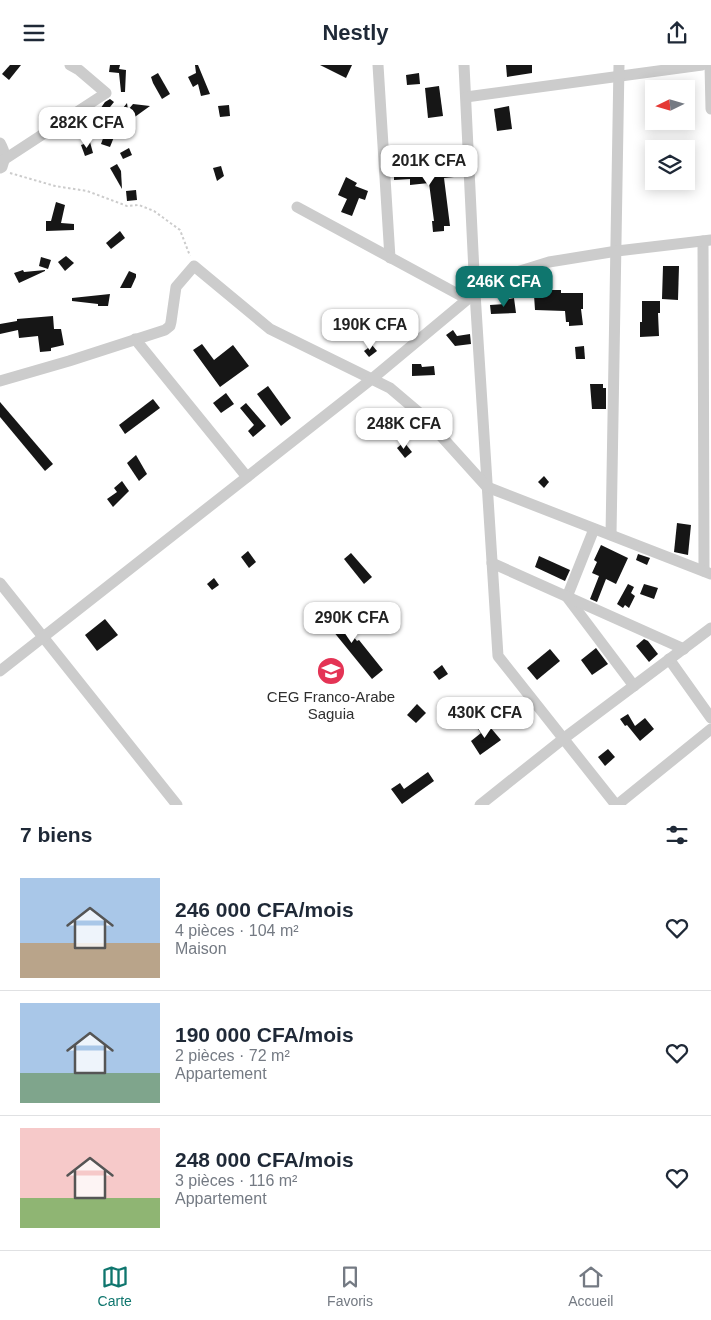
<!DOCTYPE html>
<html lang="fr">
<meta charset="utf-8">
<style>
:root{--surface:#fff;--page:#f6f6f7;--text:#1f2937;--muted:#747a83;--line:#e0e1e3;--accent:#0f766e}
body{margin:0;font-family:Helvetica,sans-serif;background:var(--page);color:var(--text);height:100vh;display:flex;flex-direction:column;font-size:19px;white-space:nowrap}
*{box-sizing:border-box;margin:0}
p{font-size:16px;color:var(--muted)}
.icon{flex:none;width:28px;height:28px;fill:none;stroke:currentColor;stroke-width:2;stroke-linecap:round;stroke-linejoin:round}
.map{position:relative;height:740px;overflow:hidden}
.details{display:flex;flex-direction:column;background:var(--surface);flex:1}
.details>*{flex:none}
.needle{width:32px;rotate:265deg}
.tools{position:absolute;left:645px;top:15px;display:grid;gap:10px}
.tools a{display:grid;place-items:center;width:50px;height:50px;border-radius:0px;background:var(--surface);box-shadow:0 2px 12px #0003;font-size:25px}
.price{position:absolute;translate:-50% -42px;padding:0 11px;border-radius:10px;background:#fff;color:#222;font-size:16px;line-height:32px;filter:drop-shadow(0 1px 2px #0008)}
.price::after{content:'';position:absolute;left:50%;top:30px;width:15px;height:11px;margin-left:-8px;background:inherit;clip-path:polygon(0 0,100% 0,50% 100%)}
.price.on{background:var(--accent);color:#fff}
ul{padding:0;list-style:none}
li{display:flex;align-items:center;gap:15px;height:125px;padding:0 20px}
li+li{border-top:1px solid var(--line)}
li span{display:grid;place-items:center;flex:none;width:140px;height:100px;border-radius:0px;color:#555}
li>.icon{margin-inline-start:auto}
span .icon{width:60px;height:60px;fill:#fffc;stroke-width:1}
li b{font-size:21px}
h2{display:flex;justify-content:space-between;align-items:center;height:60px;padding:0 20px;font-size:21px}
header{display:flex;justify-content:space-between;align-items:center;height:65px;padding:0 20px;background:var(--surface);font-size:22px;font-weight:600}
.tab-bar{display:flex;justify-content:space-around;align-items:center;height:70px;border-top:1px solid var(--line);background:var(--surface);font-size:14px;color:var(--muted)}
.tab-bar a{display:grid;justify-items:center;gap:2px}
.tab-bar .on{color:var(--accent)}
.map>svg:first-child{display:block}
.building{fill:#161616}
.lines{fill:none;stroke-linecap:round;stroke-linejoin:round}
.path{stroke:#ccc;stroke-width:2;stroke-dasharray:2.5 2.5;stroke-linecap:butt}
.minor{stroke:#ccc;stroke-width:11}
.labels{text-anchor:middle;stroke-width:5;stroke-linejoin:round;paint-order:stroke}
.poi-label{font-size:15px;fill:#2f2f2f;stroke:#fff}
</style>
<header><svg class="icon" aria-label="menu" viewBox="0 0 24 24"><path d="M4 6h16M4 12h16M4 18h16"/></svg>Nestly<svg class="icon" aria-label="share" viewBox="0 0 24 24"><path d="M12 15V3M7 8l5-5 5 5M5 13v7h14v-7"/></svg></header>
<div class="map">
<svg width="711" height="740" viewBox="0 0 711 740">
<rect width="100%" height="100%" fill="#fff"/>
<g class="building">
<path d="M 10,0 L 21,0 L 9,15 L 2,9 Z"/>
<path d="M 110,0 L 120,0 L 119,4 L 126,5 L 125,27 L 121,27 L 119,8 L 109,7 Z"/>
<path d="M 195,0 L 198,0 L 210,29 L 201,31 L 198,19 L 193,22 L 188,12 L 196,8 Z"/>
<path d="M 320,0 L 352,0 L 346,13 Z"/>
<path d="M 506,0 L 532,0 L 532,8 L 507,12 Z"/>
<path d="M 158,8 L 170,29 L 162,34 L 153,18 L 151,12 Z"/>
<path d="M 419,8 L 420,19 L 407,20 L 406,10 Z"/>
<path d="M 439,21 L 443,51 L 428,53 L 425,23 Z"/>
<path d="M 110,34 L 114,37 L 110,42 L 113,44 L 108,51 L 105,49 L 97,61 L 89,55 L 95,45 L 98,47 L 105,37 Z"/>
<path d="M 127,38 L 128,45 L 133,39 L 150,41 L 114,67 L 113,66 L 118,58 L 115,53 Z"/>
<path d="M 229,40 L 230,51 L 220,52 L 218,41 Z"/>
<path d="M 509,41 L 512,64 L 497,66 L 494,44 Z"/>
<path d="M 105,68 L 114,72 L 110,82 L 101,79 Z"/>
<path d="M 90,77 L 93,88 L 85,91 L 81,80 Z"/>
<path d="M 129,83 L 132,90 L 123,94 L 120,88 Z"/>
<path d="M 425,92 L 427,105 L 453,104 L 454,112 L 444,113 L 450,161 L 444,161 L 444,166 L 433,167 L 432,156 L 434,156 L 429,118 L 410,120 L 410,114 L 394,115 L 394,100 L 409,100 L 408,93 Z"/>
<path d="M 117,99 L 121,106 L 122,124 L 110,103 Z"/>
<path d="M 221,101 L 224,111 L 217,116 L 213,103 Z"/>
<path d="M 346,112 L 357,118 L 355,121 L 368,126 L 365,135 L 359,133 L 352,151 L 341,147 L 347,134 L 338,130 Z"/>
<path d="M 136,125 L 137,135 L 127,136 L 126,126 Z"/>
<path d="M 56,137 L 65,140 L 61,158 L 74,159 L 74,165 L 46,166 L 46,156 L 51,156 Z"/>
<path d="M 120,166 L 125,173 L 111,184 L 106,178 Z"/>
<path d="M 66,191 L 74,198 L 65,206 L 58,197 Z"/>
<path d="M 41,192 L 51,195 L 48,204 L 39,201 Z"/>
<path d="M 663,201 L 679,201 L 678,235 L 662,234 Z"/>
<path d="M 23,205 L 24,207 L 45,205 L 45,206 L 19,218 L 14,208 Z"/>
<path d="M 129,206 L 136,209 L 136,212 L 131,223 L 120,223 Z"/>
<path d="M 545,225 L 561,225 L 561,228 L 583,228 L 583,244 L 581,244 L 583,260 L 569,261 L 569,257 L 566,257 L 565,246 L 535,245 L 534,230 L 545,229 Z"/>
<path d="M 110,229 L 108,241 L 98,241 L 98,239 L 72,236 L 72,233 Z"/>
<path d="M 514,233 L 516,248 L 491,249 L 490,240 L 505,239 L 504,235 Z"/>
<path d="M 642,236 L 660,236 L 660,248 L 658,248 L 659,271 L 640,272 L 640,257 L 642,257 Z"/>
<path d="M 53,251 L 54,264 L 61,264 L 64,280 L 51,283 L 51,286 L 40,287 L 38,271 L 19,273 L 18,265 L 0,269 L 0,259 L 17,256 L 17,254 Z"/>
<path d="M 453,265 L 457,271 L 470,269 L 471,279 L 455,281 L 446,270 Z"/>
<path d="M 202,279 L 214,295 L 233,280 L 249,301 L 220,322 L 193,285 Z"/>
<path d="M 372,280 L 377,286 L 369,292 L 364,286 Z"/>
<path d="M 584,281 L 585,294 L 576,294 L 575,282 Z"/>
<path d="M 412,299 L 421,299 L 422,302 L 434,301 L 435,310 L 412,311 Z"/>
<path d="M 590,319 L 603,319 L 603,323 L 606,323 L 606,344 L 592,344 Z"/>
<path d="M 268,321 L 291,353 L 281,361 L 257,329 Z"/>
<path d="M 226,328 L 234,339 L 221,348 L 213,338 Z"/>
<path d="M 153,334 L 160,343 L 125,369 L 119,360 Z"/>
<path d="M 0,337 L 53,399 L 45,406 L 0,352 Z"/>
<path d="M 246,338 L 266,361 L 253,372 L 248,366 L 254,360 L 240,343 Z"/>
<path d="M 387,357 L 394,367 L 387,372 L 380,363 Z"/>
<path d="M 404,377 L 412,387 L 405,393 L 397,383 Z"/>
<path d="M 136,390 L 147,409 L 139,416 L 127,398 Z"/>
<path d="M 544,411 L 549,417 L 544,423 L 538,417 Z"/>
<path d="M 122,416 L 129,426 L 113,442 L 107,434 L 117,427 L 114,423 Z"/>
<path d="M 677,458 L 691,460 L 688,490 L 674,487 Z"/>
<path d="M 601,480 L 628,493 L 616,519 L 606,514 L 597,537 L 590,534 L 599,511 L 592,508 L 597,497 L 594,495 Z"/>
<path d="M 248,486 L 256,497 L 249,503 L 241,492 Z"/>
<path d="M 351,488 L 372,512 L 364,519 L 344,494 Z"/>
<path d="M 638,489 L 650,493 L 647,500 L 636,495 Z"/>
<path d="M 539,491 L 570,505 L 565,516 L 535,502 Z"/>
<path d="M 214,513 L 219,520 L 212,525 L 207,519 Z"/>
<path d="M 628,519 L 634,522 L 631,528 L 635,531 L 629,543 L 625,540 L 623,543 L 617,539 Z"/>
<path d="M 644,519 L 658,523 L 654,534 L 640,529 Z"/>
<path d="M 329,542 L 357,576 L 359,575 L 383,605 L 372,614 L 320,550 Z"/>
<path d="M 105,554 L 118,570 L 97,586 L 85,570 Z"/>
<path d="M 644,574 L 648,576 L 658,589 L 649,597 L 636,581 Z"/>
<path d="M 596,583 L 608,599 L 592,610 L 581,595 Z"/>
<path d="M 550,584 L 560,596 L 537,615 L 527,603 Z"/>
<path d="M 442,600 L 448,609 L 439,615 L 433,607 Z"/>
<path d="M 417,639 L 426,648 L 416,658 L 407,650 Z"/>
<path d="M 628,649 L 635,661 L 645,653 L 654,664 L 640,676 L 627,660 L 625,661 L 620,654 Z"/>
<path d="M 485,656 L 501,675 L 480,690 L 471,676 L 481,668 L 477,663 Z"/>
<path d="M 608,684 L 615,692 L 605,701 L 598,692 Z"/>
<path d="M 428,707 L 434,716 L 402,739 L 391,724 L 400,718 L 404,724 Z"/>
</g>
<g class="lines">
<path class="path" d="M 10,108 L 55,121 L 87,126 L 127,141 L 139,140 L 154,146 L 180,165 L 190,191"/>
<g class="minor">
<path d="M 378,0 L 390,193"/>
<path d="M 464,0 L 475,228 L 498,591 L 616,740"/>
<path d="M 710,0 L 711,44"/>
<path d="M 466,32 L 702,0"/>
<path d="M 0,78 C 5,87 6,92 2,102 L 0,103"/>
<path d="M 5,94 L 106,28 L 79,5 L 70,0"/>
<path d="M 297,142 L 467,234"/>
<path d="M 703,176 L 704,506"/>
<path d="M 135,274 L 247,412"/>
<path d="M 0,316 L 69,296 L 165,265 L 170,261 L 171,257 L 176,222 L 194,201 L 270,264 L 390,323 L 423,351 L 487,422 L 711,509"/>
<path d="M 594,464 L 567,532 L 634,621"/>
<path d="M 611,470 L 619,0"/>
<path d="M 492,498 L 684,584"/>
<path d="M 0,518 L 177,740"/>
<path d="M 669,594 L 711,653"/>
<path d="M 0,606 L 373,313 L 475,228 L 501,212 L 549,197 L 617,186 L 711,175"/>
<path d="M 480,740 L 563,674 L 711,563"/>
<path d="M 617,740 L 711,664"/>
</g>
</g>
<defs>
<symbol id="school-disc" viewBox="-11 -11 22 22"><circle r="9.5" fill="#e43455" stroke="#fff"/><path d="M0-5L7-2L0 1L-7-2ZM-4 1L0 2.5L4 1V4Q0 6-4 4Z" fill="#fff"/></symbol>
</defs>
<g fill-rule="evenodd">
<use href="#school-disc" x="315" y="590" width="32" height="32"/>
</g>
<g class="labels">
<g class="poi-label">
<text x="331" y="637">CEG Franco-Arabe<tspan x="331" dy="17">Saguia</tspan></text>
</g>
</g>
</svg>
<div class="tools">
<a><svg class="needle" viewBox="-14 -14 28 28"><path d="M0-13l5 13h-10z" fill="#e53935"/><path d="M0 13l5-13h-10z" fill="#747a83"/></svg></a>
<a><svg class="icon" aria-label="layers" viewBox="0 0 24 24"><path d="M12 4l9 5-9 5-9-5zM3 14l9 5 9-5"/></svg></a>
</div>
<b class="price" style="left:87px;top:84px">282K CFA</b>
<b class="price" style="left:429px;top:122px">201K CFA</b>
<b class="price on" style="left:504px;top:243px">246K CFA</b>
<b class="price" style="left:370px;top:286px">190K CFA</b>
<b class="price" style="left:404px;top:385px">248K CFA</b>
<b class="price" style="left:352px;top:579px">290K CFA</b>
<b class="price" style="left:485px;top:674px">430K CFA</b>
</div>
<section class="details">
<h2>7 biens<svg class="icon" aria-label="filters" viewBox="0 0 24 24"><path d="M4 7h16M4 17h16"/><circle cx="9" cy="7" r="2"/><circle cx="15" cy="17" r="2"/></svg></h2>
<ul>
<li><span style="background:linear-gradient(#a9c7e8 65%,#b9a48a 0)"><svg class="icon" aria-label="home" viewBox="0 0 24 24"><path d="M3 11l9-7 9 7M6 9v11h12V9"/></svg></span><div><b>246 000 CFA/mois</b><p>4 pièces · 104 m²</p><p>Maison</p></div><svg class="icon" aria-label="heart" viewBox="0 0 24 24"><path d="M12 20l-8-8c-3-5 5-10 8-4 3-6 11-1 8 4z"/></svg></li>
<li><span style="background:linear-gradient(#a9c7e8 70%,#7fa58c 0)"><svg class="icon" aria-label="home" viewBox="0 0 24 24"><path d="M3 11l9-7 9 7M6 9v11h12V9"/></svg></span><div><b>190 000 CFA/mois</b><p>2 pièces · 72 m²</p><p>Appartement</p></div><svg class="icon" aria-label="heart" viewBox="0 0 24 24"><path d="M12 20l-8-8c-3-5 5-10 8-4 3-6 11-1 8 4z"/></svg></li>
<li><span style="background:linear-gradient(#f6c9c9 70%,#8fb573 0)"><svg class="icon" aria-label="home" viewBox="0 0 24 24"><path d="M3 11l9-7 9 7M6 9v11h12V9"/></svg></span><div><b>248 000 CFA/mois</b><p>3 pièces · 116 m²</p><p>Appartement</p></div><svg class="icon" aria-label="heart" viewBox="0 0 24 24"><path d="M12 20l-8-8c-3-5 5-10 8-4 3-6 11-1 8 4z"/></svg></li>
</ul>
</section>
<nav class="tab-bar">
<a class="on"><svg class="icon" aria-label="map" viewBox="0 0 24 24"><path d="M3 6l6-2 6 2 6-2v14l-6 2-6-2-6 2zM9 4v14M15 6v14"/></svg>Carte</a>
<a><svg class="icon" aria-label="saved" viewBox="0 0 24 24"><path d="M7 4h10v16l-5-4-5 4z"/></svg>Favoris</a>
<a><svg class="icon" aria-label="home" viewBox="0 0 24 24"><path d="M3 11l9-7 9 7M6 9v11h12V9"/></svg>Accueil</a>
</nav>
